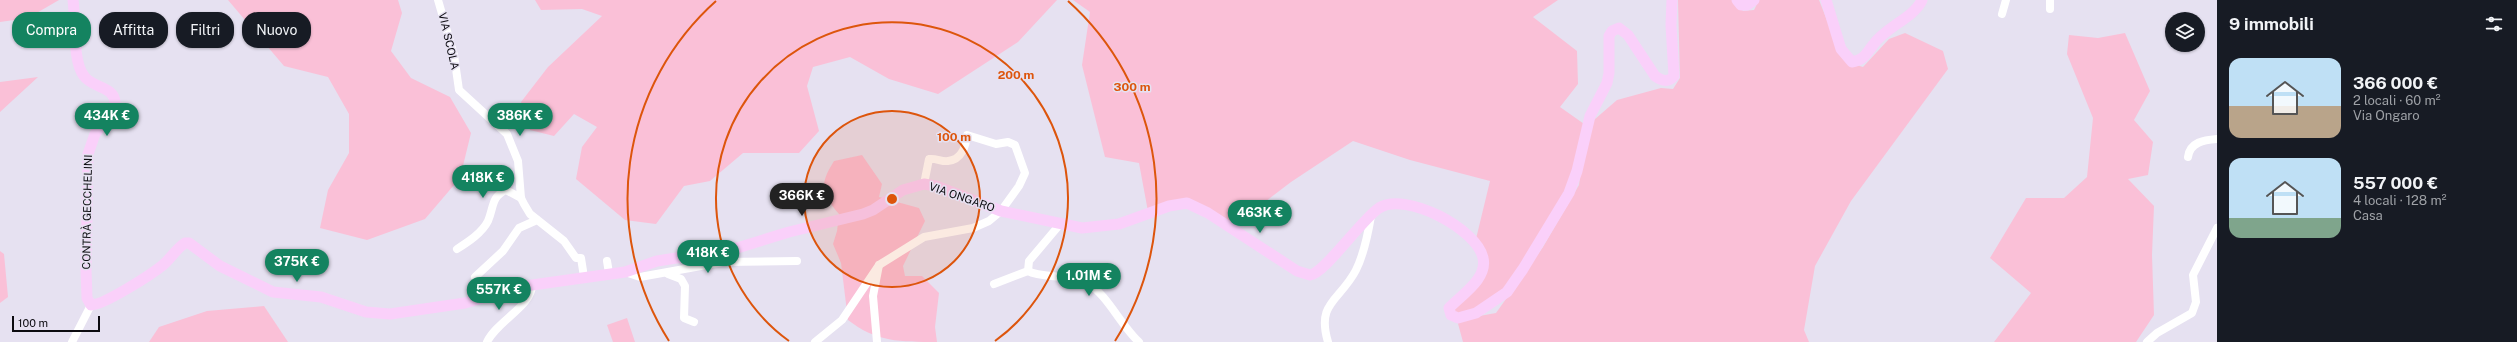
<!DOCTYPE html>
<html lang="it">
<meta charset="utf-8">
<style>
:root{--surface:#171b24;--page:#242831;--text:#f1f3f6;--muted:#9ea1a6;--accent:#148360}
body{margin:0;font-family:"Public Sans",sans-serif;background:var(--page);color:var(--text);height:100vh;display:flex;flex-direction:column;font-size:15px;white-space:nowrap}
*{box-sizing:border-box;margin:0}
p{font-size:13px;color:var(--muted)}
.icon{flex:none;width:22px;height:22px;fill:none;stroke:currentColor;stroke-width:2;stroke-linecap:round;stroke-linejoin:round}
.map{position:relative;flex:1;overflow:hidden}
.details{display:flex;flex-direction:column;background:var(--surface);width:300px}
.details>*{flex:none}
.guide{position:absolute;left:12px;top:12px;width:380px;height:36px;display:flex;gap:8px}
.fabs{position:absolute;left:2165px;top:12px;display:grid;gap:8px}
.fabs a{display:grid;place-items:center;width:40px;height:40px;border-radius:50%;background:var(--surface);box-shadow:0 1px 3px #0004;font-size:20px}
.scale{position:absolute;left:12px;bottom:10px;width:88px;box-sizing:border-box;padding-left:4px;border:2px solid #0c0b10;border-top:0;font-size:11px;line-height:14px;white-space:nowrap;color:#0c0b10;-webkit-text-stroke:3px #e6e1f1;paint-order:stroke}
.price{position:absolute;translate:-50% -34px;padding:0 9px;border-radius:14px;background:var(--accent);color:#fff;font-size:13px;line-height:26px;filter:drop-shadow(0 1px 2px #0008)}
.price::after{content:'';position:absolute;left:50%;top:24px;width:12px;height:9px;margin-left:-6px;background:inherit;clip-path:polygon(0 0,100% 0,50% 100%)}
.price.on{background:#222;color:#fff}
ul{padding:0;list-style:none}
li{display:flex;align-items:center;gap:12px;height:100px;padding:0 12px}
li span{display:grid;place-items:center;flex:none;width:112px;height:80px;border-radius:12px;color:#555}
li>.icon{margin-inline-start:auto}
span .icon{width:48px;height:48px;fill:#fffc;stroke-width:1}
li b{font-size:17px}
h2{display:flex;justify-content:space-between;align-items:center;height:48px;padding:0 12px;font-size:17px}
.pill{padding:0 14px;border-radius:16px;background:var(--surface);box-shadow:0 1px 3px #0004;font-size:14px;line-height:36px}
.pill.on{background:var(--accent);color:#fff}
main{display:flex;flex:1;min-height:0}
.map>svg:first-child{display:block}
.green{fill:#fac0d7}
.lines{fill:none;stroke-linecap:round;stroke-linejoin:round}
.minor{stroke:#fff;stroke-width:8}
.major{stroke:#fad0fa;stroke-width:11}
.ring{fill:none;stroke:#dd550c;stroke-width:2}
.labels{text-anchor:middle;stroke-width:3;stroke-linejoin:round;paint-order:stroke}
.street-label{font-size:11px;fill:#0c0b10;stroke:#e6e1f1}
.centre{fill:#dd550c;stroke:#e6e1f1;stroke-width:2}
.ring-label{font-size:12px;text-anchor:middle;font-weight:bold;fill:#dd550c;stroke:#e6e1f1;stroke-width:3;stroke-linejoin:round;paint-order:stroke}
</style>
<main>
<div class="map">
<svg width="2217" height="342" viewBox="0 0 2217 342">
<rect width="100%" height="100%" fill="#e6e1f1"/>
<g class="green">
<path d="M 0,0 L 59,0 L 28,18 L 0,22 Z"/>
<path d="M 228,0 L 398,0 L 402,13 L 391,51 L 411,78 L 450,97 L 471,133 L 460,178 L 425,219 L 367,240 L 320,228 L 328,190 L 349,153 L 349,114 L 328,77 L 284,66 Z"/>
<path d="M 535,0 L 1057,0 L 1018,42 L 938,94 L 889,79 L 850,57 L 813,67 L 807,86 L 819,131 L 799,153 L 743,153 L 710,181 L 684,186 L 656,224 L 625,220 L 576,179 L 582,147 L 597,127 L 574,114 L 554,136 L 530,130 L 521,102 L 548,67 L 602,16 L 582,9 L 541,10 Z"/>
<path d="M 1073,0 L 1558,0 L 1533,17 L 1577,51 L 1578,84 L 1560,107 L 1587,126 L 1617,100 L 1661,88 L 1673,89 L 1680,78 L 1678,0 L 1733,0 L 1743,11 L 1754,10 L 1759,0 L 1819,0 L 1838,48 L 1847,62 L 1863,67 L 1889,39 L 1905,33 L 1943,51 L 1948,69 L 1851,201 L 1815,266 L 1804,330 L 1809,342 L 1463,342 L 1457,320 L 1496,313 L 1543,247 L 1579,185 L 1586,133 L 1577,171 L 1507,292 L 1476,313 L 1458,315 L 1453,311 L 1482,269 L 1475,243 L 1490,181 L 1410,160 L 1353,141 L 1291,182 L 1228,230 C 1189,205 1193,203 1149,217 L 1139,163 L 1105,157 L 1082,65 L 1090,12 Z"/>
<path d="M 2125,33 L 2150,91 L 2134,120 L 2153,142 L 2148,175 L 2128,179 L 2154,206 L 2152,255 L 2154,315 L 2136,342 L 1994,342 L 2031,293 L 1990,258 L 2026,198 L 2064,198 L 2087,177 L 2093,118 L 2067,54 L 2069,35 L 2098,38 Z"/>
<path d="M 38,77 L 0,112 L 0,114 L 0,82 Z"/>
<path d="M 862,155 L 882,184 L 879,197 L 919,208 L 925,221 L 903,266 L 905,276 L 922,276 L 939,293 L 935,327 L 937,342 C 900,342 876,342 848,320 L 841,263 L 833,244 L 837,231 L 839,214 C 821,193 819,185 834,161 Z"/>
<path d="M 0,251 L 4,254 L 8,297 L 0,303 Z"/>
<path d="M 264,306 L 288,342 L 149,342 L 159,327 L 207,311 Z"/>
<path d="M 627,318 L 635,342 L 613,342 L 607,325 Z"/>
</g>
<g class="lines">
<g class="minor">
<path d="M 438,0 L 454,55 L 459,90 L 507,134 L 518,161 L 521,198 L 524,204 L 530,214 L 564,241 L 576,258 L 581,258 L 584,277"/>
<path d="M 2050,0 L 2050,9"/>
<path d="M 2002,14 L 2006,0"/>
<path d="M 2188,157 C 2190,142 2204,140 2217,139"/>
<path d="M 457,249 C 468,242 482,233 488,221 C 494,207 491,197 506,190 L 521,198"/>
<path d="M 607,261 L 609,273"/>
<path d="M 1028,271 C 1042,279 1069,273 1088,284 C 1106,293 1122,327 1139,342"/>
<path d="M 625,272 L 640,277 L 723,262 L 797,261"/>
<path d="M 668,274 L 681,279 L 685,286 L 684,318 L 694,322"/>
<path d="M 475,277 L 503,251 L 519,228 L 537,220"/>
<path d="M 994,284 L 1028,271 L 1029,261 L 1061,223"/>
<path d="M 72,342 L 91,305"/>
<path d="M 487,342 C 497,321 532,306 532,285"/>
<path d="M 815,342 L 842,320 L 879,265 L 924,237 L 973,228 L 989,221 L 1001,211 L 1019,186 L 1025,173 L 1015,145 L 1008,142 L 996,144 L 967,135 C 966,145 962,160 948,161 C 942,162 936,158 929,159 L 924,184"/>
<path d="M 877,342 L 873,296 L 879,265"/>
<path d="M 1328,342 C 1316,302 1340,301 1356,270 C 1364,254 1368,234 1371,216"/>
<path d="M 2147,342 L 2157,333 L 2192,313 L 2196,302 L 2193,275 L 2217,228"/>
</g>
<g class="major">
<path d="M 73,0 C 76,20 72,61 84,76 C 92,88 114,86 115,102 L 113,110 L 95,134 L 88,154 L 86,270 L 87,298 L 91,305 C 104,305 152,274 163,265 C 171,258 176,249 185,243 L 189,243 L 220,266 L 273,292 L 321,297 L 366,312 L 390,314 L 465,303 L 525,286 L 625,272 L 657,261 L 734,249 L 789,232 L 863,214 L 873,210 L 903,190 L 924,184 L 936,186 L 1001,211 L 1082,228 L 1119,224 L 1169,206 L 1187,203 L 1208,213 L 1297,271 L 1310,275 C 1325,273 1361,220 1379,208 C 1406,191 1477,229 1483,258 C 1488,279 1461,295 1449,308 L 1451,315 L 1458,318 L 1476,313 L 1507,292 L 1523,269 L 1569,193 L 1577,171 L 1590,116 L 1607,83 L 1609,73 L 1609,36 L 1612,31 L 1619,28 L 1628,35 L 1655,76 C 1662,81 1668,83 1674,76 L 1671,25 L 1672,0"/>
<path d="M 1737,0 L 1741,5 L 1747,5 L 1754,0"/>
<path d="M 1826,0 L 1841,49 L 1852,62 C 1864,60 1866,54 1873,45 C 1885,27 1914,18 1922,0"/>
</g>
</g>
<circle cx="892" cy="199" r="88" fill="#dd550c" fill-opacity=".12"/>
<g class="ring">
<circle cx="892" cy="199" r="88"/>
<path d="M789 341A176 176 0 1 1 995 341"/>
<path d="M669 341A265 265 0 0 1 716 1M1068 1A265 265 0 0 1 1115 341"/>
</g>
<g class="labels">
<g class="street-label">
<text transform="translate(449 41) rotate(77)" y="4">VIA SCOLA</text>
<text transform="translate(962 197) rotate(19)" y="4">VIA ONGARO</text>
<text transform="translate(87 212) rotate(-89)" y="4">CONTRÀ GECCHELINI</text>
</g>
</g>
<circle cx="892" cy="199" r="6" class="centre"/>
<g class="ring-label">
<text x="1016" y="79">200 m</text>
<text x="1132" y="91">300 m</text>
<text x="954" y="141">100 m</text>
</g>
</svg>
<div class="fabs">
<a><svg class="icon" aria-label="layers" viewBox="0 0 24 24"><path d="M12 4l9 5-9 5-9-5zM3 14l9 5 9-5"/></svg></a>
</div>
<div class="scale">100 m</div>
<b class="price" style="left:107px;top:137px">434K €</b>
<b class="price" style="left:520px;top:137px">386K €</b>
<b class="price" style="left:483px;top:199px">418K €</b>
<b class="price on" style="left:802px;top:217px">366K €</b>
<b class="price" style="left:1260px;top:234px">463K €</b>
<b class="price" style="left:708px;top:274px">418K €</b>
<b class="price" style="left:297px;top:283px">375K €</b>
<b class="price" style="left:1089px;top:297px">1.01M €</b>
<b class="price" style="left:499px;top:311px">557K €</b>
<div class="guide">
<a class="pill on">Compra</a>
<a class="pill">Affitta</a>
<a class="pill">Filtri</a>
<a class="pill">Nuovo</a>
</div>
</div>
<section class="details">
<h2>9 immobili<svg class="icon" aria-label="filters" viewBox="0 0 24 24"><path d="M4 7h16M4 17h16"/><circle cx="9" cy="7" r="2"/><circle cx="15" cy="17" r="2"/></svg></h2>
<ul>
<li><span style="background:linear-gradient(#bfe0f5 60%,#b9a48a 0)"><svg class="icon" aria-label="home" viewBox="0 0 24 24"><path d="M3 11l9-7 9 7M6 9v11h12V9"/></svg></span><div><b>366 000 €</b><p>2 locali · 60 m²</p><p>Via Ongaro</p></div></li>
<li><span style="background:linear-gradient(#bfe0f5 75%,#7fa58c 0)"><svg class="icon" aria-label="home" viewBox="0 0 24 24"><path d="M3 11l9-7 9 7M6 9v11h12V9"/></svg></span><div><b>557 000 €</b><p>4 locali · 128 m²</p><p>Casa</p></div></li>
</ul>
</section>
</main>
